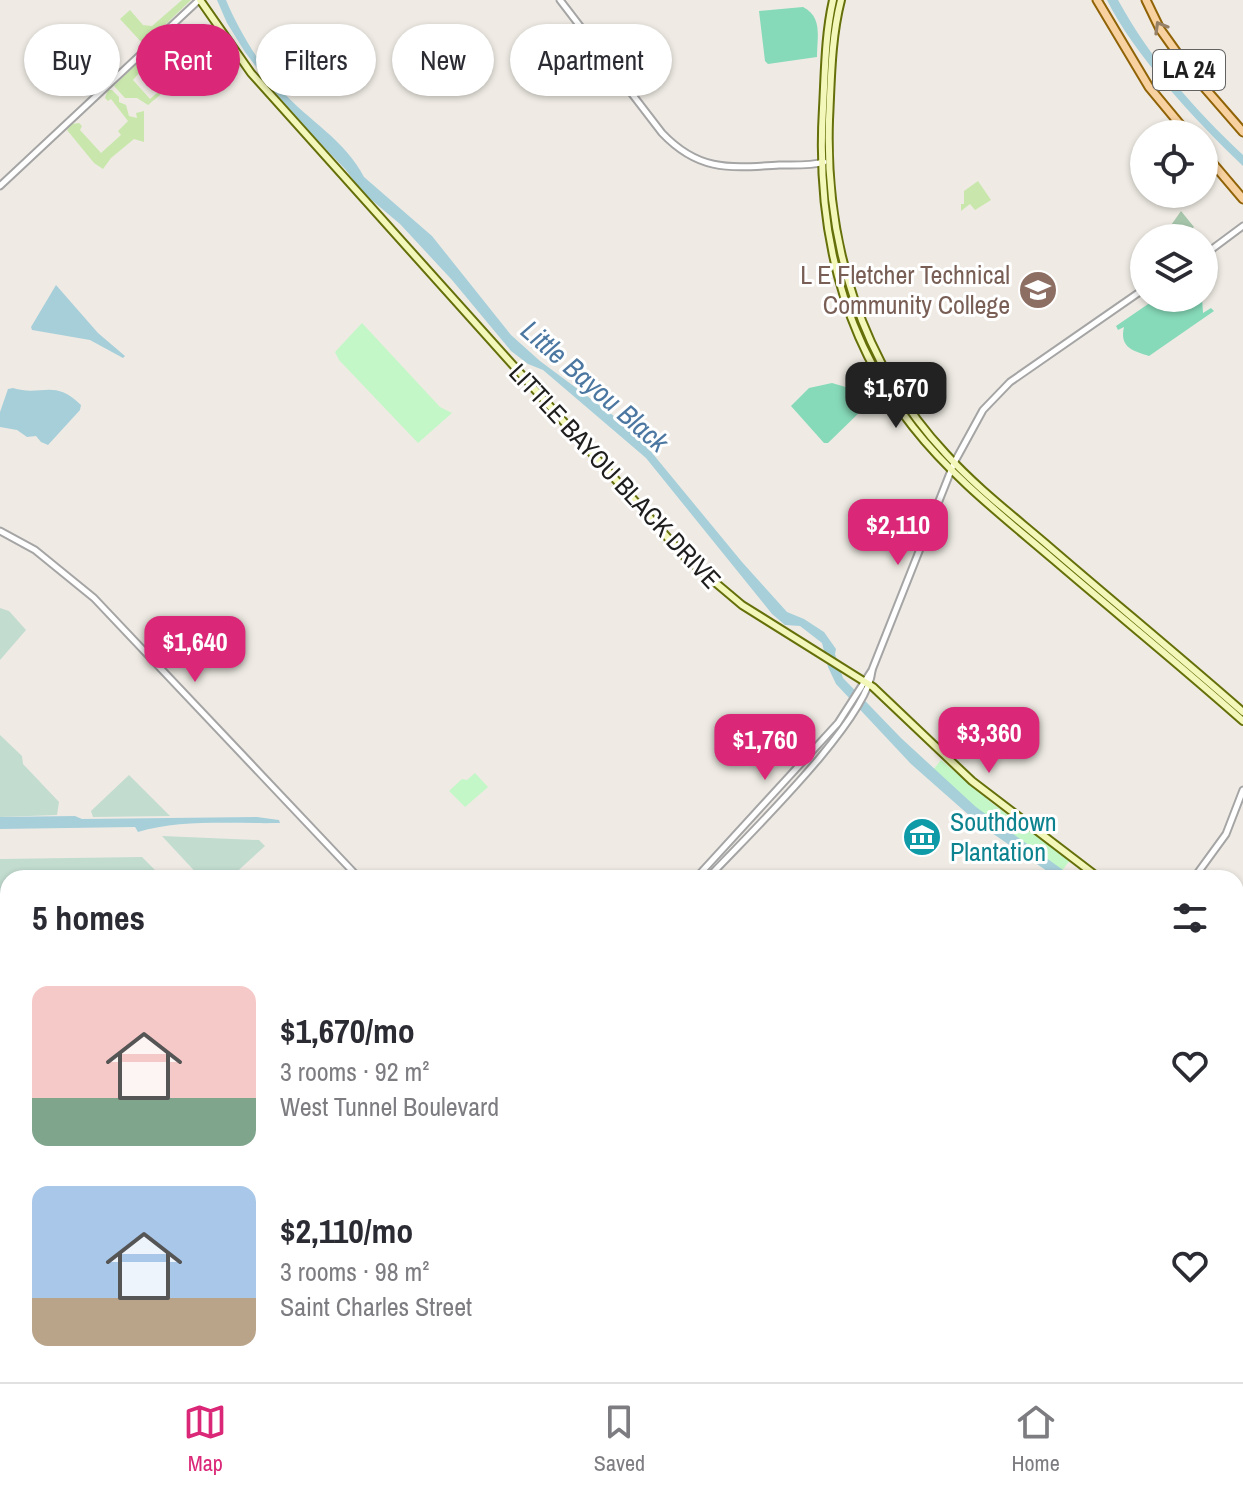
<!DOCTYPE html>
<meta charset="utf-8">
<style>
:root{--surface:#fff;--page:#f2f2f3;--text:#2b2b33;--muted:#7c7c81;--line:#e1e1e2;--accent:#db2777}
body{margin:0;font-family:"Archivo Narrow",sans-serif;background:var(--page);color:var(--text);height:100vh;display:flex;flex-direction:column;font-size:30px;white-space:nowrap}
*{box-sizing:border-box;margin:0}
p{font-size:26px;color:var(--muted)}
.icon{flex:none;width:44px;height:44px;fill:none;stroke:currentColor;stroke-width:2;stroke-linecap:round;stroke-linejoin:round}
.map{position:relative;flex:1;overflow:hidden}
.sheet{position:absolute;left:0px;top:870px;width:1244px;height:512px;display:flex;flex-direction:column;background:var(--surface);border-radius:24px 24px 0 0;box-shadow:0 2px 6px #0004}
.sheet>*{flex:none}
.hud{position:absolute;left:24px;top:24px;width:800px;height:72px;display:flex;gap:16px}
.buttons{position:absolute;left:1130px;top:120px;display:grid;gap:16px}
.buttons a{display:grid;place-items:center;width:88px;height:88px;border-radius:50%;background:var(--surface);box-shadow:0 2px 6px #0004;font-size:40px}
.price{position:absolute;translate:-50% -68px;padding:0 18px;border-radius:16px;background:var(--accent);color:#fff;font-size:26px;line-height:52px;filter:drop-shadow(0 2px 4px #0008)}
.price::after{content:'';position:absolute;left:50%;top:48px;width:24px;height:18px;margin-left:-12px;background:inherit;clip-path:polygon(0 0,100% 0,50% 100%)}
.price.current{background:#222;color:#fff}
ul{padding:0;list-style:none}
li{display:flex;align-items:center;gap:24px;height:200px;padding:0 32px}
li span{display:grid;place-items:center;flex:none;width:224px;height:160px;border-radius:16px;color:#555}
li>.icon{margin-inline-start:auto}
span .icon{width:96px;height:96px;fill:#fffc;stroke-width:1}
li b{font-size:34px}
h2{display:flex;justify-content:space-between;align-items:center;height:96px;padding:0 32px;font-size:34px}
.tag{padding:0 28px;border-radius:36px;background:var(--surface);box-shadow:0 2px 6px #0004;font-size:28px;line-height:72px}
.tag.current{background:var(--accent);color:#fff}
.tabs{display:flex;justify-content:space-around;align-items:center;height:112px;border-top:2px solid var(--line);background:var(--surface);font-size:22px;color:var(--muted)}
.tabs a{display:grid;justify-items:center;gap:4px}
.tabs .current{color:var(--accent)}
.map>svg:first-child{display:block}
.grass{fill:#c9e7ac}
.wetland{fill:#c2dcd0}
.cemetery{fill:#a6c6ab}
.park{fill:#c3f7c7}
.pitch{fill:#86dab9}
.water{fill:#a7cfda}
.lines{fill:none;stroke-linecap:round;stroke-linejoin:round}
.stream{stroke:#a7cfda;stroke-width:2}
.tertiary-casing{stroke:#a5a5a5;stroke-width:9}
.secondary-casing{stroke:#66700a;stroke-width:10}
.primary-casing{stroke:#916307;stroke-width:11}
.tertiary{stroke:#fff;stroke-width:5}
.secondary{stroke:#f4f7ba;stroke-width:6}
.primary{stroke:#f8d1a0;stroke-width:7}
.oneway{stroke:#968066}
.labels{text-anchor:middle;stroke-width:6;stroke-linejoin:round;paint-order:stroke}
.shield{fill:#fff;stroke:#626262;stroke-width:2}
.shield-label{font-size:24px;font-weight:bold;fill:#1e1e1e}
.education-label{font-size:26px;fill:#785e54;stroke:#fff;text-anchor:end}
.street-label{font-size:26px;fill:#1e1e1e;stroke:#fff}
.culture-label{font-size:26px;fill:#0d838f;stroke:#fff;text-anchor:start}
.water-label{font-size:28px;font-style:italic;fill:#4b77a1;stroke:#fff}
</style>
<div class="map">
<svg width="1243" height="1382" viewBox="0 0 1243 1382">
<rect width="100%" height="100%" fill="#efebe4"/>
<g class="grass">
<path d="M 182,0 L 191,0 L 144,45 L 120,19 L 130,10 L 143,25 L 152,26 Z"/>
<path d="M 141,59 L 145,60 L 146,65 L 133,80 L 150,99 L 181,72 L 184,75 L 148,105 L 137,98 L 125,98 L 114,86 Z"/>
<path d="M 108,90 L 112,90 L 119,97 L 119,102 L 126,105 L 129,116 L 137,118 L 136,113 L 144,111 L 144,142 L 134,139 L 111,158 L 103,169 L 94,163 L 67,130 L 72,124 L 79,123 L 82,126 L 80,130 L 101,153 L 121,135 L 118,131 L 128,121 L 111,99 L 108,101 L 105,98 Z"/>
<path d="M 978,181 L 991,200 L 975,210 L 970,204 L 961,211 L 961,204 L 964,204 L 964,191 Z"/>
</g>
<g class="wetland">
<path d="M 0,608 L 9,611 L 26,630 L 0,660 Z"/>
<path d="M 0,735 L 22,756 L 23,764 L 59,802 L 57,815 L 0,817 Z"/>
<path d="M 129,775 L 170,816 L 93,817 L 91,811 Z"/>
<path d="M 162,836 L 259,840 L 265,846 L 230,878 L 201,878 Z"/>
<path d="M 142,857 L 163,878 L 8,878 L 8,903 L 0,903 L 0,859 Z"/>
<rect x="0" y="923" width="8" height="82"/>
</g>
<path class="cemetery" d="M 1181,211 L 1194,227 L 1182,238 L 1162,238 Z"/>
<g class="park">
<path d="M 362,323 L 440,407 L 452,413 L 418,443 L 339,360 L 335,352 Z"/>
<path d="M 941,760 L 993,804 L 1070,860 L 1061,872 L 984,815 L 933,770 Z"/>
<path d="M 475,773 L 488,787 L 465,807 L 449,791 L 462,779 L 467,780 Z"/>
</g>
<g class="pitch">
<path d="M 803,7 C 823,17 817,37 817,57 L 768,64 L 765,61 L 759,11 Z"/>
<path d="M 1157,298 L 1202,298 L 1203,313 L 1211,308 L 1214,311 L 1149,356 C 1134,351 1119,348 1124,327 L 1118,330 L 1116,326 Z"/>
<path d="M 832,383 L 849,388 L 865,407 L 828,443 L 824,443 L 791,406 L 809,388 Z"/>
</g>
<g class="water">
<path d="M 217,0 L 226,0 C 239,31 260,65 282,91 C 309,121 345,140 364,177 L 432,236 L 511,335 L 540,361 L 626,425 L 648,448 L 742,562 L 787,612 L 804,619 L 824,632 L 836,649 L 835,654 L 843,678 L 901,738 L 976,807 L 1074,878 L 1057,878 L 979,824 L 911,764 L 836,684 L 828,667 L 822,643 L 800,626 L 785,625 L 772,614 L 646,458 L 543,370 L 528,364 L 511,351 L 452,280 L 400,224 L 362,192 L 346,170 L 290,112 L 245,52 L 227,23 Z"/>
<path d="M 1107,0 L 1118,0 C 1151,60 1194,109 1243,155 L 1243,166 C 1196,121 1134,55 1107,0 Z"/>
<path d="M 56,285 L 98,333 L 125,356 L 123,358 L 90,340 L 32,330 L 31,327 Z"/>
<path d="M 13,388 C 41,397 54,378 81,405 L 80,410 L 48,445 L 41,442 L 36,436 L 27,437 L 17,430 L 0,427 L 0,412 L 8,389 Z"/>
<path d="M 75,816 L 82,819 L 257,817 L 279,820 L 280,823 C 235,824 181,819 138,832 L 135,827 L 0,829 L 0,817 Z"/>
</g>
<g class="lines">
<path class="stream" d="M 644,1382 L 651,1374"/>
<defs>
<g id="tertiary">
<path d="M 560,0 L 662,133 C 699,172 730,168 779,165 C 794,165 810,166 824,162"/>
<path d="M 0,186 L 199,0"/>
<path d="M 1204,255 L 1243,226"/>
<path d="M 0,531 L 35,550 L 94,598 L 359,878"/>
<path d="M 696,878 L 838,723 L 872,670 L 954,463 L 983,410 L 1010,382 L 1144,289"/>
<path d="M 708,878 C 746,837 867,721 872,671"/>
<path d="M 1194,878 L 1226,834 L 1243,790"/>
<path d="M 1236,1333 L 1243,1335"/>
<path d="M 144,1382 L 156,1374"/>
<path d="M 399,1382 L 400,1374"/>
</g>
<g id="secondary">
<path d="M 200,0 L 251,73 L 685,557 L 742,605 L 873,687 L 972,781 L 1099,878"/>
<path d="M 833,0 C 825,35 825,72 823,108 C 816,223 840,335 913,427 C 953,478 1005,518 1054,560 C 1117,614 1181,666 1243,721"/>
<path d="M 841,0 C 831,39 831,80 829,120 C 825,243 861,363 946,454 C 976,487 1011,514 1045,543 C 1111,600 1178,655 1243,712"/>
<path d="M 1236,992 L 1243,999"/>
</g>
<g id="primary">
<path d="M 1097,0 L 1149,87 L 1188,134"/>
<path d="M 1146,0 L 1160,29 L 1190,71 L 1243,132"/>
<path d="M 1204,153 L 1243,199"/>
</g>
</defs>
<use href="#tertiary" class="tertiary-casing"/>
<use href="#secondary" class="secondary-casing"/>
<use href="#primary" class="primary-casing"/>
<use href="#tertiary" class="tertiary"/>
<use href="#secondary" class="secondary"/>
<use href="#primary" class="primary"/>
</g>
<defs><path id="oneway-chevron" d="M-2-3.5L2.5 0L-2 3.5" fill="none" stroke-width="1.6" stroke-linecap="round" stroke-linejoin="round" transform="scale(2)"/></defs>
<use class="oneway" href="#oneway-chevron" transform="translate(1160 27) rotate(-120)"/>
<defs>
<symbol id="university-disc" viewBox="-11 -11 22 22"><circle r="9.5" fill="#8d6e63" stroke="#fff"/><path d="M0-5L7-2L0 1L-7-2ZM-4 1L0 2.5L4 1V4Q0 6-4 4Z" fill="#fff"/></symbol>
<symbol id="museum-disc" viewBox="-11 -11 22 22"><circle r="9.5" fill="#0f9aa8" stroke="#fff"/><path d="M0-6L6-3V-2H-6V-3ZM-5-1h2V3h-2ZM-1-1h2V3h-2ZM3-1h2V3H3ZM-6 4H6V6H-6Z" fill="#fff"/></symbol>
</defs>
<g fill-rule="evenodd">
<use href="#university-disc" x="1016" y="268" width="44" height="44"/>
<use href="#museum-disc" x="900" y="815" width="44" height="44"/>
</g>
<g class="labels">
<rect class="shield" x="1153" y="50" width="72" height="40" rx="6"/>
<g class="shield-label">
<text x="1189" y="78">LA 24</text>
</g>
<g class="education-label">
<text x="1010" y="284">L E Fletcher Technical<tspan x="1010" dy="30">Community College</tspan></text>
</g>
<g class="street-label">
<text transform="translate(615 476) rotate(47)" y="9">LITTLE BAYOU BLACK DRIVE</text>
</g>
<g class="culture-label">
<text x="950" y="831">Southdown<tspan x="950" dy="30">Plantation</tspan></text>
</g>
<g class="water-label">
<text transform="translate(595 386) rotate(41)" y="10">Little Bayou Black</text>
</g>
</g>
</svg>
<div class="buttons">
<a><svg class="icon" aria-label="locate" viewBox="0 0 24 24"><circle cx="12" cy="12" r="6"/><path d="M12 2v4M12 18v4M2 12h4M18 12h4"/></svg></a>
<a><svg class="icon" aria-label="layers" viewBox="0 0 24 24"><path d="M12 4l9 5-9 5-9-5zM3 14l9 5 9-5"/></svg></a>
</div>
<b class="price current" style="left:896px;top:430px">$1,670</b>
<b class="price" style="left:898px;top:567px">$2,110</b>
<b class="price" style="left:195px;top:684px">$1,640</b>
<b class="price" style="left:989px;top:775px">$3,360</b>
<b class="price" style="left:765px;top:782px">$1,760</b>
<div class="hud">
<a class="tag">Buy</a>
<a class="tag current">Rent</a>
<a class="tag">Filters</a>
<a class="tag">New</a>
<a class="tag">Apartment</a>
</div>
<section class="sheet">
<h2>5 homes<svg class="icon" aria-label="filters" viewBox="0 0 24 24"><path d="M4 7h16M4 17h16"/><circle cx="9" cy="7" r="2"/><circle cx="15" cy="17" r="2"/></svg></h2>
<ul>
<li><span style="background:linear-gradient(#f6c9c9 70%,#7fa58c 0)"><svg class="icon" aria-label="home" viewBox="0 0 24 24"><path d="M3 11l9-7 9 7M6 9v11h12V9"/></svg></span><div><b>$1,670/mo</b><p>3 rooms · 92 m²</p><p>West Tunnel Boulevard</p></div><svg class="icon" aria-label="heart" viewBox="0 0 24 24"><path d="M12 20l-8-8c-3-5 5-10 8-4 3-6 11-1 8 4z"/></svg></li>
<li><span style="background:linear-gradient(#a9c7e8 70%,#b9a48a 0)"><svg class="icon" aria-label="home" viewBox="0 0 24 24"><path d="M3 11l9-7 9 7M6 9v11h12V9"/></svg></span><div><b>$2,110/mo</b><p>3 rooms · 98 m²</p><p>Saint Charles Street</p></div><svg class="icon" aria-label="heart" viewBox="0 0 24 24"><path d="M12 20l-8-8c-3-5 5-10 8-4 3-6 11-1 8 4z"/></svg></li>
</ul>
</section>
</div>
<nav class="tabs">
<a class="current"><svg class="icon" aria-label="map" viewBox="0 0 24 24"><path d="M3 6l6-2 6 2 6-2v14l-6 2-6-2-6 2zM9 4v14M15 6v14"/></svg>Map</a>
<a><svg class="icon" aria-label="saved" viewBox="0 0 24 24"><path d="M7 4h10v16l-5-4-5 4z"/></svg>Saved</a>
<a><svg class="icon" aria-label="home" viewBox="0 0 24 24"><path d="M3 11l9-7 9 7M6 9v11h12V9"/></svg>Home</a>
</nav>
